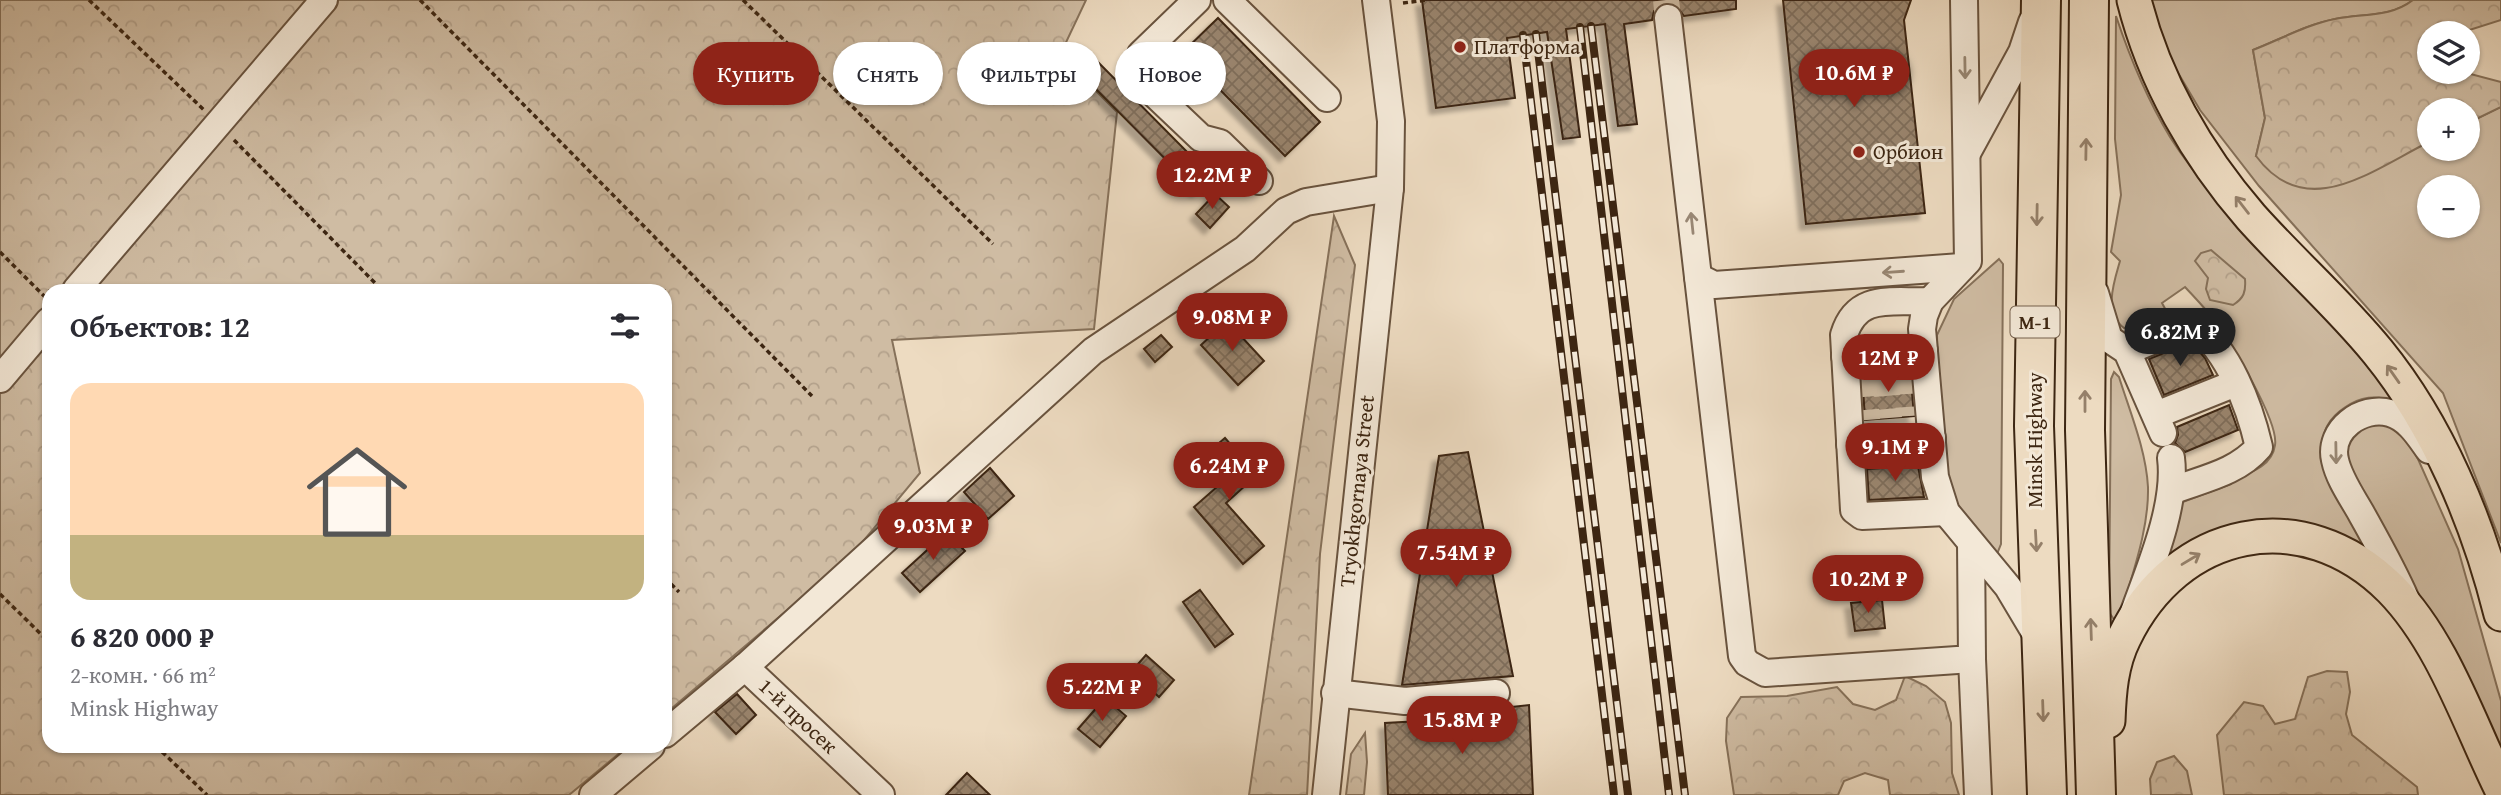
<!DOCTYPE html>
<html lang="ru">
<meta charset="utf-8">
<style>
:root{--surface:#fff;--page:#f2f2f3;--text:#2b2b33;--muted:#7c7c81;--accent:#8f2418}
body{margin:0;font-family:"Gentium Book Plus",serif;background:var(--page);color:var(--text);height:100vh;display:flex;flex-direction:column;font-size:26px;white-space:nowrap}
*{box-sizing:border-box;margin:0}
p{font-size:23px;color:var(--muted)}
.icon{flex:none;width:38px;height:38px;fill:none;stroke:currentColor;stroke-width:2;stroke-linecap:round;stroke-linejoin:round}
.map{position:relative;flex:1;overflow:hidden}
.panel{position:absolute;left:42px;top:284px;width:630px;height:469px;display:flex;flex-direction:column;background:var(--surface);border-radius:21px;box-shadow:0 2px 5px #0004}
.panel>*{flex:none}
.top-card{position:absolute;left:693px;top:42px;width:665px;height:63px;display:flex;gap:14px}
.tools{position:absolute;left:2417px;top:21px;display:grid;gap:14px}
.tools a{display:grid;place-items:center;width:63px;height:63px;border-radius:50%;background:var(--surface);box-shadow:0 2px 5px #0004;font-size:35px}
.price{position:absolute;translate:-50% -60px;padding:0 16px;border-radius:24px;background:var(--accent);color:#fff;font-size:23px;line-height:46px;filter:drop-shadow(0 2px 4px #0008)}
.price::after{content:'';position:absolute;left:50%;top:42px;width:21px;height:16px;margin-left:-10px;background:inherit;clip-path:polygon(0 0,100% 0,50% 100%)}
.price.active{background:#222;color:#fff}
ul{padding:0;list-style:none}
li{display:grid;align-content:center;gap:14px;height:371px;padding:0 28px}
li span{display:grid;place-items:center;height:217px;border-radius:21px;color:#555}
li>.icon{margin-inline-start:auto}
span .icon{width:126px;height:126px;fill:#fffc;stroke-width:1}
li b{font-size:30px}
h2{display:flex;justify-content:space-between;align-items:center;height:84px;padding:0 28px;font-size:30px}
.pill{padding:0 24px;border-radius:32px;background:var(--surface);box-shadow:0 2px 5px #0004;font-size:24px;line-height:63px}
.pill.active{background:var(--accent);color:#fff}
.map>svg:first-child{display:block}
.grass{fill:#cfbca3;stroke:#86715a;stroke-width:2;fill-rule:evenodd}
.forest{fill:url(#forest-crowns);stroke:#86715a;stroke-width:2}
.building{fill:url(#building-cross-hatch);stroke:#3d2612;stroke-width:2;filter:url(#shadow)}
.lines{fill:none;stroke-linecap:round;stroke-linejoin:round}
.minor-tunnel{stroke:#cab79e;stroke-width:26;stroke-dasharray:26 13;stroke-linecap:butt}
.minor-casing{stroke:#69533e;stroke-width:30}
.major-casing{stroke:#3d2612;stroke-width:37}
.highway-casing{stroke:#3d2612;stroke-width:42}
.path{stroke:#3d2612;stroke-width:3.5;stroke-dasharray:5 3.5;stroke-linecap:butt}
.minor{stroke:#f3e8d7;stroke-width:26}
.major{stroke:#eddbc1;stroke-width:33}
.highway{stroke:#eddbc1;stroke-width:38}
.rail-casing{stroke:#3d2612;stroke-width:8}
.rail{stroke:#f3e8d7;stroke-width:5;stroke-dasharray:16;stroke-linecap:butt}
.oneway{stroke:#988774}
.oneway2{stroke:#95806a}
.poi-dot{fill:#8f2418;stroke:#f3e8d7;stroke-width:2.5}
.labels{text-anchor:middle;stroke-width:6;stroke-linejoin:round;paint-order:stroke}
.shield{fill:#f3e8d7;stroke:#74604d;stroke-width:2}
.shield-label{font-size:19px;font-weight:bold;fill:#3d2612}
.poi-label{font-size:21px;fill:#3d2612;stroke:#f3e8d7;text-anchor:start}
.street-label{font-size:21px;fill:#3d2612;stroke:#f3e8d7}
</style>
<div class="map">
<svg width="2501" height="795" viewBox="0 0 2501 795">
<defs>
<pattern id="forest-crowns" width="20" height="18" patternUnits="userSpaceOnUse" patternTransform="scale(1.75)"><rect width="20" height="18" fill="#cfbca3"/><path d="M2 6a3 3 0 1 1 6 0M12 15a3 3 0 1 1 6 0" fill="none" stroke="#b3a18b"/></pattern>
<pattern id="building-cross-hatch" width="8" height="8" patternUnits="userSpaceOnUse" patternTransform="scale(1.75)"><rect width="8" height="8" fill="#99846d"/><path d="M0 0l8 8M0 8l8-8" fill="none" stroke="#7e6c58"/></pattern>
<filter id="shadow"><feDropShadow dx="-6" dy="6" stdDeviation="2" flood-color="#0004"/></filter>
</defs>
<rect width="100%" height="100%" fill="#eddbc1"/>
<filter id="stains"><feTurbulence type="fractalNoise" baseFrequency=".00286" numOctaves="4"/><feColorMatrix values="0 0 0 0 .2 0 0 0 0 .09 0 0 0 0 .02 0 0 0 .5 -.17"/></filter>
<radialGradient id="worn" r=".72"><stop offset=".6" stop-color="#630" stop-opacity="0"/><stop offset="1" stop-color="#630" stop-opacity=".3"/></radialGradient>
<g class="grass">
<path d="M 2149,0 L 2413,0 C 2390,18 2363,13 2335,19 C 2308,24 2279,40 2253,50 L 2265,118 L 2256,156 L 2414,149 L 2429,142 L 2429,149 L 2468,149 L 2468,123 L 2501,107 L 2501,543 L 2443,393 L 2259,186 L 2200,110 L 2164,49 ZM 2429,187 L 2468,187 L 2468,226 L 2429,226 Z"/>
<path d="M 2116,16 C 2130,58 2147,99 2170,137 C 2196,178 2229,213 2262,248 C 2308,298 2354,347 2395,401 C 2375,395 2361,396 2344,408 C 2292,443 2347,508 2368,549 L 2227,527 L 2192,541 L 2171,555 L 2165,556 L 2180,503 L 2231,484 L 2231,480 C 2249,473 2272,467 2275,445 C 2279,422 2232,344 2217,324 C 2208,311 2196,299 2185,287 L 2162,303 L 2168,314 L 2142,327 L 2124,328 C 2103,312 2114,282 2120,261 L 2111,252 L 2121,195 L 2115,139 Z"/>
<path d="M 1999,259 L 2003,264 L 2001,544 L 1997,554 L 1954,506 L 1939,460 L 1937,335 L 1954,299 Z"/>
<path d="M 2114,372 L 2119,377 C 2130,412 2146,450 2148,487 C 2149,530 2132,574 2121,614 L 2115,621 L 2109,612 L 2111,379 Z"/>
<path d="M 2383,420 L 2405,437 L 2418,459 L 2458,549 L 2501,701 L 2501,772 L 2346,468 L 2345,440 L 2350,432 Z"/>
</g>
<g class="forest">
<path d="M 0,0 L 1086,0 L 1060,55 L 1117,112 L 1094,329 L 892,340 L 920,473 L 850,557 L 665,714 L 665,290 L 49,290 L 49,746 L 628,746 L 569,795 L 0,795 Z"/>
<path d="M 2413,0 L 2501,0 L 2501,20 L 2460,33 L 2429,33 L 2429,43 L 2420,47 L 2429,60 L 2429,72 L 2463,72 L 2501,82 L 2501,107 L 2468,123 L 2468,110 L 2429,110 L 2429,142 C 2372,170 2306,224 2256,156 L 2265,118 L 2253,50 C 2279,40 2308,24 2335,19 C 2363,13 2390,18 2413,0 Z"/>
<path d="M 1334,216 L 1355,265 L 1320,554 L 1307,795 L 1249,795 Z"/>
<path d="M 2211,250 L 2245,279 C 2246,292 2244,298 2233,305 L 2210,300 L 2206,289 L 2208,278 L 2195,261 L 2201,253 Z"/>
<path d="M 2327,671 L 2347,672 L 2350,692 L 2346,714 L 2352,735 L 2417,787 L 2418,795 L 2224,795 L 2217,735 L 2244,702 L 2263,706 L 2275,724 L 2295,719 L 2308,677 Z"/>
<path d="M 1905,676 L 1926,686 L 1945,702 L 1951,723 L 1952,773 L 1959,795 L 1890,795 L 1888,780 L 1865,773 L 1844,781 L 1838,795 L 1734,795 L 1726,741 L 1727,718 L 1741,697 L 1787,696 L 1837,687 L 1853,704 L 1875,710 L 1896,700 Z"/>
<path d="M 1365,733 L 1367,762 L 1364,795 L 1346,795 L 1351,754 Z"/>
<path d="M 2174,756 L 2187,771 L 2192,795 L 2151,795 L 2150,779 L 2157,762 Z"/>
</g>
<g class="building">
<path d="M 1422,0 L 1736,0 L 1736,9 L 1684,16 L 1675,4 L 1666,3 L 1654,11 L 1652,20 L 1624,24 L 1637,124 L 1618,126 L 1605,24 L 1566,29 L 1580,137 L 1563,139 L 1547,32 L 1507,38 L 1515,98 L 1436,108 Z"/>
<path d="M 1783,0 L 1911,0 L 1904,20 L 1925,213 L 1806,224 Z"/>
<path d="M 1218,18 L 1320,122 L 1285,156 L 1183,52 Z"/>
<path d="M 1087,51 L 1211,176 L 1197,191 L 1073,66 Z"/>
<path d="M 1215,194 L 1229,207 L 1210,228 L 1196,214 Z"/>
<path d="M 1227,321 L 1264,361 L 1238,385 L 1201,345 Z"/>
<path d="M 1161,335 L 1172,347 L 1155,362 L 1144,349 Z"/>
<path d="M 2191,342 L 2205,358 L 2213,375 L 2164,395 L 2149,359 Z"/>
<path d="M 1910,368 L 1914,416 L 1865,420 L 1862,371 Z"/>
<path d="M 2229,405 L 2238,430 L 2185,452 L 2175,443 L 2178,435 L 2177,427 Z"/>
<path d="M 1225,438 L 1257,475 L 1226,503 L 1264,546 L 1243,564 L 1194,507 L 1226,479 L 1205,455 Z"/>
<path d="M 1468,452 L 1513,676 L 1402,685 L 1439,456 Z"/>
<path d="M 1918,466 L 1924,497 L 1869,500 L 1867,469 Z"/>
<path d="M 990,468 L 1014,496 L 988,519 L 964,492 Z"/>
<path d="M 947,532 L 965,551 L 920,592 L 902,573 Z"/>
<path d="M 1200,590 L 1233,634 L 1215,647 L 1183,602 Z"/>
<path d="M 1882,600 L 1885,628 L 1855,631 L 1851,603 Z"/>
<path d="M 1146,655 L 1174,680 L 1159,697 L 1131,672 Z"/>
<path d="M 737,694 L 756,715 L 736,734 L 715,712 Z"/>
<path d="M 1105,698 L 1126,716 L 1100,747 L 1078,729 Z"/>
<path d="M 1529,705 L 1533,795 L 1388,795 L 1385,723 L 1495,717 L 1494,709 Z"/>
<path d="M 967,773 L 990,795 L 946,795 Z"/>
</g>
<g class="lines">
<g class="minor-tunnel">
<path d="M 1666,0 L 1668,18"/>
<path d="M 1906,368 L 1909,416"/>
<path d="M 1885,370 L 1889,418"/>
<path d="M 1863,371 L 1867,420"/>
</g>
<defs>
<g id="minor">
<path d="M 1197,0 L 1141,54 L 1142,82 L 1201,138 L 1220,143 L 1259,181"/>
<path d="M 1227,0 L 1327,98"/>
<path d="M 1964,0 L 1968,261 L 1930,301 L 1924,316 L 1922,329 L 1935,477 L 1946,512 L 2008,587 L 2039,639"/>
<path d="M 1668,18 L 1698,277 L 1714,285 L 1961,267"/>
<path d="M 1967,153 L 2022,52 L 2032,22"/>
<path d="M 1698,277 L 1742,656 L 1747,663 L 1765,673 L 1972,659 L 1971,543"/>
<path d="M 76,290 L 324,0"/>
<path d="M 2095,293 L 2109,339 L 2127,351 L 2163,433"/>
<path d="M 1930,301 C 1893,303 1857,292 1844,335 L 1854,510 L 1862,516 L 1946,512"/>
<path d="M 2127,351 L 2194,324 C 2229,352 2249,404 2259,447 C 2237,473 2202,479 2171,491"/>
<path d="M 1845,356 L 1924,351"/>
<path d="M 0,379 L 49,321"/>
<path d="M 2156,415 L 2236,383"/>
<path d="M 1850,444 L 1932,438"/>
<path d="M 2406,600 C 2393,570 2377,542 2361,513 C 2352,497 2339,479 2335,460 C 2328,430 2362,405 2390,413 C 2408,418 2419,436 2429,450"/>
<path d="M 2134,612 C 2150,568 2177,505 2171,458"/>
<path d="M 1972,659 L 1978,795"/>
<path d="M 745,667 L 881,795"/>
<path d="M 1335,693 L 1405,701 L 1496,693"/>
<path d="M 665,734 L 745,667 L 1093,351 L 1245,249 L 1286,211 L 1306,202 L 1390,188"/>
<path d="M 593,795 L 651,746"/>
<path d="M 1326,795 L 1390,188 L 1391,121 L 1376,0"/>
</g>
<g id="major">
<path d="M 2134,0 C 2154,80 2197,155 2251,217 C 2292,263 2339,304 2378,352 C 2438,426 2478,522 2501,614"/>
<path d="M 2108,721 C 2109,693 2111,664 2124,638 C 2177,528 2302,500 2391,589 C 2443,642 2469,723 2501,788"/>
</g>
<g id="highway">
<path d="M 2041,0 L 2034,426 L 2047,795"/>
<path d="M 2089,0 L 2085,430 L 2096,795"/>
</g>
</defs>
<use href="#minor" class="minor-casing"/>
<use href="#major" class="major-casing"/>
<use href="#highway" class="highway-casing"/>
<g class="path">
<path d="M 89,0 L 204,110"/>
<path d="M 420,0 L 812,396"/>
<path d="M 743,0 L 993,244"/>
<path d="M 1403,3 L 1427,0"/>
<path d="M 234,140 L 382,290"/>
<path d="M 0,252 L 48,300"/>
<path d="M 665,578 L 679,592"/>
<path d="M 0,594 L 49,642"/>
<path d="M 156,746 L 207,795"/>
</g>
<use href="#minor" class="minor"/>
<use href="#major" class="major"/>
<use href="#highway" class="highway"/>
<defs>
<g id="rail">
<path d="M 1591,26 L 1685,795"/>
<path d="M 1580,27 L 1669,795"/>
<path d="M 1536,34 L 1628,795"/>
<path d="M 1523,35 L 1614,795"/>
</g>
</defs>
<use href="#rail" class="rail-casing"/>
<use href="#rail" class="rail"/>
</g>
<defs><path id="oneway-shaft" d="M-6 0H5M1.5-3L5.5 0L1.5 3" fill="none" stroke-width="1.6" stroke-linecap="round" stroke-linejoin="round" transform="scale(1.75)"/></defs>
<g class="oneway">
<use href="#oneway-shaft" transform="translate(1965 68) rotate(89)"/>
<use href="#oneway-shaft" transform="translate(1692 223) rotate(-96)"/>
<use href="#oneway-shaft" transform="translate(1893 272) rotate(176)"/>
<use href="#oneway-shaft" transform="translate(2336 453) rotate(89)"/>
</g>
<g class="oneway2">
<use href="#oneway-shaft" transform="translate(2086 149) rotate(-89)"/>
<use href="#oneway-shaft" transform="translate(2242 205) rotate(-128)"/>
<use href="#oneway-shaft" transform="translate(2037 215) rotate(91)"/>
<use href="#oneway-shaft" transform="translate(2393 374) rotate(-125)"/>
<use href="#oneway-shaft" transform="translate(2085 401) rotate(-90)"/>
<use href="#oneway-shaft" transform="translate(2036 541) rotate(87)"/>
<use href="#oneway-shaft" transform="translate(2191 559) rotate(-31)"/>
<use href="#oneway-shaft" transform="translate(2091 629) rotate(-92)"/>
<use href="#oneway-shaft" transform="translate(2043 711) rotate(88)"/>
</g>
<g class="poi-dot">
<circle cx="1460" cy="47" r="7"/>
<circle cx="1859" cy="152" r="7"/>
</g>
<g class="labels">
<rect class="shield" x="2010.5" y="306.5" width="49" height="31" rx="5"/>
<g class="shield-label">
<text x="2035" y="329">М-1</text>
</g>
<g class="poi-label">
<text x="1474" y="54">Платформа</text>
<text x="1873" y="159">Орбион</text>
</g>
<g class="street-label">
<text transform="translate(2035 440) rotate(-90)" y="7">Minsk Highway</text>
<text transform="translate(1357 491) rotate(-84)" y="7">Tryokhgornaya Street</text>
<text transform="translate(798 716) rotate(43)" y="7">1-й просек</text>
</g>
</g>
<rect width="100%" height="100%" filter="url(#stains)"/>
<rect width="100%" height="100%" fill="url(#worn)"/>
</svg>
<div class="tools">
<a><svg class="icon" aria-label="layers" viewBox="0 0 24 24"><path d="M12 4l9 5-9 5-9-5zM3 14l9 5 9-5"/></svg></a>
<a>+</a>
<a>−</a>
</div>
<b class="price" style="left:1854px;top:109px">10.6M ₽</b>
<b class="price" style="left:1212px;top:211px">12.2M ₽</b>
<b class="price" style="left:1232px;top:353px">9.08M ₽</b>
<b class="price active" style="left:2180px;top:368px">6.82M ₽</b>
<b class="price" style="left:1888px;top:394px">12M ₽</b>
<b class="price" style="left:1895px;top:483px">9.1M ₽</b>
<b class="price" style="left:1229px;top:502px">6.24M ₽</b>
<b class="price" style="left:933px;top:562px">9.03M ₽</b>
<b class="price" style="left:1456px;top:589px">7.54M ₽</b>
<b class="price" style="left:1868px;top:615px">10.2M ₽</b>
<b class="price" style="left:1102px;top:723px">5.22M ₽</b>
<b class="price" style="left:1462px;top:756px">15.8M ₽</b>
<div class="top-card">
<a class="pill active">Купить</a>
<a class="pill">Снять</a>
<a class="pill">Фильтры</a>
<a class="pill">Новое</a>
</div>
<section class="panel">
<h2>Объектов: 12<svg class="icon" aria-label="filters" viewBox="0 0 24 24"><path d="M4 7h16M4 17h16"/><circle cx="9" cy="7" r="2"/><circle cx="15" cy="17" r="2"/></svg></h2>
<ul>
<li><span style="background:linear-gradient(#ffd9b3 70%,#c2b280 0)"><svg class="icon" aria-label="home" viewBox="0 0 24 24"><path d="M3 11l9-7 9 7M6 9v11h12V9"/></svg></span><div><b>6 820 000 ₽</b><p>2-комн. · 66 m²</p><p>Minsk Highway</p></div></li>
</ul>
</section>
</div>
